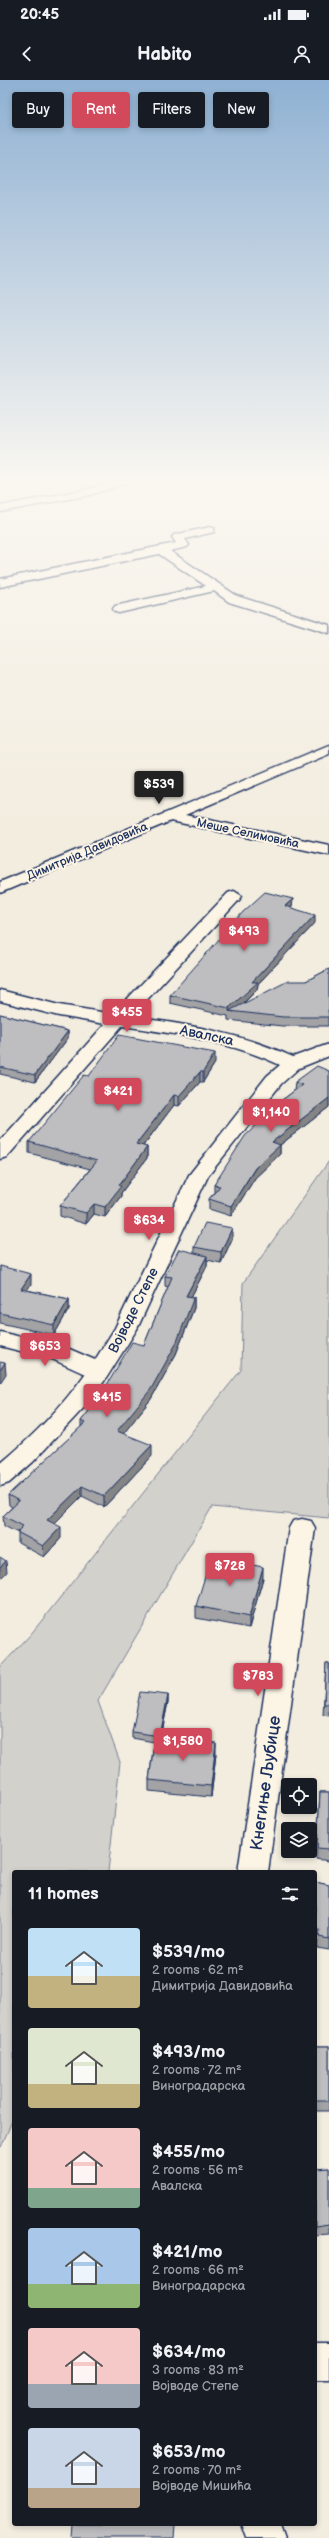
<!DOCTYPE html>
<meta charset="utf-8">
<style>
:root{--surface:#171b24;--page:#242831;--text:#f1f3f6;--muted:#9ea1a6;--accent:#d1495b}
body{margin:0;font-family:"Balsamiq Sans",sans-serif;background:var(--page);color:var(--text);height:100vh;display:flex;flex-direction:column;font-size:15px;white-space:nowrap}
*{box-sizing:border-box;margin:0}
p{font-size:13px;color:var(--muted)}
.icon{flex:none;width:22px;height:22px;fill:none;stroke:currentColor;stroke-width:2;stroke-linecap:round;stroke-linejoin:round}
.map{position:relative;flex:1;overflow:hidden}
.panel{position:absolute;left:12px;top:1790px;width:305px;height:656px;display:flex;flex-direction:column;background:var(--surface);border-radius:4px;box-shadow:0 2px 6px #0003}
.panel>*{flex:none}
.guide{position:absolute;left:12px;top:12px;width:305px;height:36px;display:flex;gap:8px}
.fabs{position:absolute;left:281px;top:1698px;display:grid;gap:8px}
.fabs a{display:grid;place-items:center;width:36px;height:36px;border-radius:4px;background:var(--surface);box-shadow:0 2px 6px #0003;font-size:20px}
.price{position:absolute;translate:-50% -34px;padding:0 9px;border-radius:4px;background:var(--accent);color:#fff;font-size:13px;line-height:26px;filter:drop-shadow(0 1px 2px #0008)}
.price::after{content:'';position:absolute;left:50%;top:24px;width:12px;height:9px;margin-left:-6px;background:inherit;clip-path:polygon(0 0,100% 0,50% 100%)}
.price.selected{background:#222;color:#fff}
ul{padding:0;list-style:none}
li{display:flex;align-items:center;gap:12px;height:100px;padding:0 16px}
li span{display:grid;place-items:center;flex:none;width:112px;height:80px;border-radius:4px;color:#555}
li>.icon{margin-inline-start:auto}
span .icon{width:48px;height:48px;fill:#fffc;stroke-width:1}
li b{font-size:17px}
h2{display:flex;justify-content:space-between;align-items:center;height:48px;padding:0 16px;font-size:17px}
.tag{padding:0 14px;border-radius:4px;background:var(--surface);box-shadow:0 2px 6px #0003;font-size:14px;line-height:36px}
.tag.selected{background:var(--accent);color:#fff}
.status{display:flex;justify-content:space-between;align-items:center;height:28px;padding:0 20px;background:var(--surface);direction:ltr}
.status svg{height:11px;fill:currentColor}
header{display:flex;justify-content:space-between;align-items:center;height:52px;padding:0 16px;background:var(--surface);font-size:18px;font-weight:800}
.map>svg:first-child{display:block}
.green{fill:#d3d1cc;stroke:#778095}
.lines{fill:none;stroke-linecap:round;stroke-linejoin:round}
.minor-casing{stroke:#1b2f5e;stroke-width:3}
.minor{fill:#fcf5e5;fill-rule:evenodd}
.wall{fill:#a3a3a5;stroke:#1b2f5e}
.shaded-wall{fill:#858586;stroke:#1b2f5e}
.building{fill:#bebec0;stroke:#1b2f5e}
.labels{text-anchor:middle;stroke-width:4;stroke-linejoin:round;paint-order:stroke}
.far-street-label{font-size:12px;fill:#1b2f5e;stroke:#fcf5e5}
.street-label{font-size:14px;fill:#1b2f5e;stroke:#fcf5e5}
.near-street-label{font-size:17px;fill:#1b2f5e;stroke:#fcf5e5}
</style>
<div class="status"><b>20:45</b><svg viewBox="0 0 49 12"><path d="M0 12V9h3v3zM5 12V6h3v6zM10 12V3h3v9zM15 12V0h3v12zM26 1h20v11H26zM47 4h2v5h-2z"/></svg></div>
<header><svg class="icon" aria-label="back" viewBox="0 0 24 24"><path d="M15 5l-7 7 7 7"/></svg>Habito<svg class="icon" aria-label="person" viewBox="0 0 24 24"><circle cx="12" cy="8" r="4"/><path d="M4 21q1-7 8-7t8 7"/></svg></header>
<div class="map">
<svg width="329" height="2458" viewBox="0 0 329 2458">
<rect width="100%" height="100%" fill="#f3ede0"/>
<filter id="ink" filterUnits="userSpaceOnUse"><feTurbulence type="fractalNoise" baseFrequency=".025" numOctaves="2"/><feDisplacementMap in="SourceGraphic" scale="8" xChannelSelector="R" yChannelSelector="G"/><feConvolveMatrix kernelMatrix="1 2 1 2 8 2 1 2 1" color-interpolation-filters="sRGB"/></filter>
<g filter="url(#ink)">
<path class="green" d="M 329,1081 L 329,1438 L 212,1427 L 98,1621 L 120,1682 L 108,1792 L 14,1792 L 14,2036 L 0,2070 L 0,1587 L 31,1554 L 241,1290 L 243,1203 Z"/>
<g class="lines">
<defs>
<g id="minor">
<path d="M 125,398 L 142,398 L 90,415 L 0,432 L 0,426 L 88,409 Z"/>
<path d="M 210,447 L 214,448 L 214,452 L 185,459 L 189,465 L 187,467 L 170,471 L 237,516 L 329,545 L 329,553 L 229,522 L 214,511 L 119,533 L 115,532 L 113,529 L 115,526 L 206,506 L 159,474 L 0,507 L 0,499 L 176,463 L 172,457 L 174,455 Z"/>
<path d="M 329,665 L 329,674 L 185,735 L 329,765 L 329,775 L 171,741 L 0,813 L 0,802 Z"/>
<path d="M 234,811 L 242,816 L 240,819 L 131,937 C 187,944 241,953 293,977 L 329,964 L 329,976 L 299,988 L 281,1004 L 208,1096 L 137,1249 L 107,1297 L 91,1320 L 33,1382 L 9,1403 L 0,1406 L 0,1384 C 31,1358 62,1327 85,1294 L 52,1279 L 0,1266 L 0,1252 L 67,1268 L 95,1280 L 115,1248 L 189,1095 L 267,996 L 280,985 C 229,961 177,954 122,946 L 7,1077 L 0,1079 L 0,1061 L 105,944 L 59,936 L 0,921 L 0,910 L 59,925 L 113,934 L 228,813 Z"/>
<path d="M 302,1439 L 311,1441 L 315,1448 L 268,1792 L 238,1792 L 289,1448 L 293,1441 Z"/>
<rect x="315" y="2263" width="14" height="36"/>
<path d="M 242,2444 L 280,2444 L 285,2458 L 247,2458 Z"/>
</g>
</defs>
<use href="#minor" class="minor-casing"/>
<use href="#minor" class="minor"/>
</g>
<g class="wall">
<path d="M 293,819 L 292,827 L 291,828 L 315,843 L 258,904 L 257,910 L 242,925 L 306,901 L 329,889 L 329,938 L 328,938 L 328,946 L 282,946 L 228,940 L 228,936 L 170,923 L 170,915 Z"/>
<path d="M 0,934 L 68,951 L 68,958 L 35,1002 L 0,994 Z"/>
<path d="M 215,983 L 203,1002 L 200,1002 L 179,1026 L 174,1025 L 143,1066 L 147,1067 L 147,1078 L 121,1113 L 121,1116 L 105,1137 L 94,1134 L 86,1144 L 60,1136 L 60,1126 L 90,1089 L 29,1073 L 29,1062 L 89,996 Z"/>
<path d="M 329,991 L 329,1027 L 280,1065 L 280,1074 L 255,1098 L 231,1136 L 209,1129 L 209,1119 L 214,1113 L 214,1105 L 257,1045 L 257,1039 L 294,1011 L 295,1002 Z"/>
<path d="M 232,1159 L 221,1183 L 207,1180 L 207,1186 L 191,1217 L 194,1217 L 194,1228 L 176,1274 L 151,1319 L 123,1354 L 152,1376 L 104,1427 L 82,1416 L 54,1444 L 61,1458 L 44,1477 L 18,1463 L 18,1453 L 4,1446 L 3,1436 L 12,1427 L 9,1425 L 8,1415 L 81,1347 L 81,1341 L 144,1265 L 168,1207 L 165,1206 L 165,1196 L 194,1173 L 194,1167 Z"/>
<path d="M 0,1186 L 31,1204 L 27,1210 L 69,1219 L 69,1229 L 54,1255 L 0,1243 Z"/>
<path d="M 263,1498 L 249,1548 L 196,1538 L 196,1526 Z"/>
<path d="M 326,1583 L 329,1583 L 329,1636 L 323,1635 Z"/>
<path d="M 168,1615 L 168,1622 L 161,1657 L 216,1674 L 211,1717 L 149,1711 L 149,1700 L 154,1662 L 132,1658 L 132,1652 Z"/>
<path d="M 320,1712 L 329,1712 L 329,1781 L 316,1779 Z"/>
<path d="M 315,1802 L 329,1805 L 329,1870 L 317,1868 L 318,1861 L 315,1860 Z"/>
<rect x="315" y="1966" width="14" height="65"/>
<path d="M 329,2088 L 329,2154 L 315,2155 L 315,2089 Z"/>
</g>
<g class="shaded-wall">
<path d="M 293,819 L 292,827 L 285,834 L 285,826 Z"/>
<path d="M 315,835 L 315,843 L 258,904 L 257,910 L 234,932 L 229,931 L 229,928 L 252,902 Z"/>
<path d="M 68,951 L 68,958 L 35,1002 L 35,995 Z"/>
<path d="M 215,973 L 215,983 L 203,1002 L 203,992 Z"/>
<path d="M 200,992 L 200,1002 L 179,1026 L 179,1016 Z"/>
<path d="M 174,1015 L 174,1025 L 136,1075 L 136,1064 Z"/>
<path d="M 329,1018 L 329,1027 L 280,1065 L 280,1074 L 255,1098 L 231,1136 L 231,1126 L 272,1062 Z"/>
<path d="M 147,1067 L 147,1078 L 121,1113 L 121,1116 L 105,1137 L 105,1127 L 119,1105 Z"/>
<path d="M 94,1124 L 94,1134 L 86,1144 L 86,1133 Z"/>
<path d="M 232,1148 L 232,1159 L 221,1183 L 221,1172 Z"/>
<path d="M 207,1176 L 207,1186 L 186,1227 L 186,1216 Z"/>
<path d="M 31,1194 L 31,1204 L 22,1218 L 21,1209 Z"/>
<path d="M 194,1217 L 194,1228 L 176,1274 L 151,1319 L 117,1362 L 117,1351 Z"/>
<path d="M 69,1219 L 69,1229 L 54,1255 L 54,1245 Z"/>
<path d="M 5,1283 L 6,1294 L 0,1303 L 0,1290 Z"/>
<path d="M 152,1365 L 152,1376 L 104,1427 L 104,1416 Z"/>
<path d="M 82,1406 L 82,1416 L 47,1451 L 47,1440 Z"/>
<path d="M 61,1447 L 61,1458 L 44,1477 L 43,1466 Z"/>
<path d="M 6,1481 L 7,1492 L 0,1499 L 0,1487 Z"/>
<path d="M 263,1487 L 263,1498 L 249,1548 L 249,1537 Z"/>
<path d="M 168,1615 L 168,1622 L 160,1662 L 160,1656 Z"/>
<path d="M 216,1663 L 216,1674 L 211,1717 L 211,1706 Z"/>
</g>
<g class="building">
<path d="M 265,812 L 293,819 L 285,826 L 315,835 L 252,902 L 258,902 L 229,928 L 170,915 L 243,832 Z"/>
<path d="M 329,889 L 329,929 L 328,930 L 329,937 L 283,937 L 229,931 L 288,901 L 306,901 Z"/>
<path d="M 0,934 L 68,951 L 35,995 L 0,987 Z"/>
<path d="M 119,955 L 215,973 L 203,992 L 200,992 L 179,1016 L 174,1015 L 136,1064 L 147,1067 L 119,1105 L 121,1106 L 105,1127 L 94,1124 L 86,1133 L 60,1126 L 97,1081 L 29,1062 L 84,995 L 89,996 Z"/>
<path d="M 317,986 L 329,991 L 329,1018 L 272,1062 L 280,1065 L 255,1088 L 231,1126 L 209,1119 L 220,1106 L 214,1105 L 245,1056 L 261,1041 L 257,1039 L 302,1005 L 295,1002 Z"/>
<path d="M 205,1143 L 232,1148 L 221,1172 L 194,1167 Z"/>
<path d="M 179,1169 L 207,1176 L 186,1216 L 194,1217 L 176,1264 L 151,1309 L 117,1351 L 152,1365 L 104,1416 L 82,1406 L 47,1440 L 61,1447 L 43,1466 L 17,1452 L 23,1446 L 3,1436 L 19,1421 L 8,1415 L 85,1343 L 81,1341 L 100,1317 L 132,1262 L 144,1265 L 172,1197 L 165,1196 Z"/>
<path d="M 0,1186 L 31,1194 L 21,1209 L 69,1219 L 54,1245 L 0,1233 Z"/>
<path d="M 0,1282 L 5,1283 L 0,1290 Z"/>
<path d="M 0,1477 L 6,1481 L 0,1487 Z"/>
<path d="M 211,1477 L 263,1487 L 249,1537 L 196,1526 Z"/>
<path d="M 326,1583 L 329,1583 L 329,1624 L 324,1624 Z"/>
<path d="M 140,1612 L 168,1615 L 160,1656 L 132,1652 Z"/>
<path d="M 155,1657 L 216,1663 L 211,1706 L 149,1700 Z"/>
<path d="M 320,1712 L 329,1712 L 329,1769 L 317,1768 Z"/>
<path d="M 315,1802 L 329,1805 L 329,1859 L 319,1857 L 320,1850 L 315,1849 Z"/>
<rect x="315" y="1966" width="14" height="55"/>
<path d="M 329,2088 L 329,2144 L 315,2146 L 315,2089 Z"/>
<path d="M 72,2444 L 175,2444 L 174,2458 L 71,2458 Z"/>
</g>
</g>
<linearGradient id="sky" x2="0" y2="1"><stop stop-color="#8fb1d3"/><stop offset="0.54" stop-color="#faf7f1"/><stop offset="1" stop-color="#faf7f1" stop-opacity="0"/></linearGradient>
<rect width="329" height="742" fill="url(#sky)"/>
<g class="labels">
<g class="far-street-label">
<text transform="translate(248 753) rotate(12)" y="4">Меше Селимовића</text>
<text transform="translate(87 771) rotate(-23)" y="4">Димитрија Давидовића</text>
</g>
<g class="street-label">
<text transform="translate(207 955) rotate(12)" y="5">Авалска</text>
<text transform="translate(133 1230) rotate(-63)" y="5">Војводе Степе</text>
</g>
<g class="near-street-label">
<text transform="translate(265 1703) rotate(-82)" y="6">Кнегиње Љубице</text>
</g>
</g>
</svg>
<div class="fabs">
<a><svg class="icon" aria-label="locate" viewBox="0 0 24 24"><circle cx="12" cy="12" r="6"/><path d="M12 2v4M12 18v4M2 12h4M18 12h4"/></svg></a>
<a><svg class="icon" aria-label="layers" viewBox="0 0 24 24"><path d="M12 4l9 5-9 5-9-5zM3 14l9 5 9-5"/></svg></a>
</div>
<b class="price selected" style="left:159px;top:725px">$539</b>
<b class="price" style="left:244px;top:872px">$493</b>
<b class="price" style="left:127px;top:953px">$455</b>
<b class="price" style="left:118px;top:1032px">$421</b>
<b class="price" style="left:271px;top:1053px">$1,140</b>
<b class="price" style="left:149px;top:1161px">$634</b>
<b class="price" style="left:45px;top:1287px">$653</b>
<b class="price" style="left:107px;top:1338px">$415</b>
<b class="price" style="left:230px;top:1507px">$728</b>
<b class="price" style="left:258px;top:1617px">$783</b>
<b class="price" style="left:183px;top:1682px">$1,580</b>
<div class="guide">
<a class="tag">Buy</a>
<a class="tag selected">Rent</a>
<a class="tag">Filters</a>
<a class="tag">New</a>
</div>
<section class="panel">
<h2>11 homes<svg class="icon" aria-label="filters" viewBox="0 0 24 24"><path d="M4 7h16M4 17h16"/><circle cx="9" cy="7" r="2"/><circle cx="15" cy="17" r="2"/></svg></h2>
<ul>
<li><span style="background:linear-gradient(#bfe0f5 60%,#c2b280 0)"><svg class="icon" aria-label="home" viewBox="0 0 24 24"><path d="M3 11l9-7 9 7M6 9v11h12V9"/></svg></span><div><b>$539/mo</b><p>2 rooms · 62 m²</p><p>Димитрија Давидовића</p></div></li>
<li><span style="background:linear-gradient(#dfe7d0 70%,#c2b280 0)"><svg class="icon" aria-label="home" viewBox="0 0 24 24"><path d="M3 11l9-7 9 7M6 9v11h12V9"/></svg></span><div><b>$493/mo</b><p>2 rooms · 72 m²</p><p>Виноградарска</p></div></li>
<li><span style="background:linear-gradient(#f6c9c9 75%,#7fa58c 0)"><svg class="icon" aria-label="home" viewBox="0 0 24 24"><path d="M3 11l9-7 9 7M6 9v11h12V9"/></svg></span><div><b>$455/mo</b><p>2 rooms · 56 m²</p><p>Авалска</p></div></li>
<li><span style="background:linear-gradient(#a9c7e8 70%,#8fb573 0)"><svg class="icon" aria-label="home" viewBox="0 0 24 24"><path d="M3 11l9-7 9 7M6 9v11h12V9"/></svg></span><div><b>$421/mo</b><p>2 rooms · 66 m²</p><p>Виноградарска</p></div></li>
<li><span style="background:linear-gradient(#f6c9c9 70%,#9aa5b1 0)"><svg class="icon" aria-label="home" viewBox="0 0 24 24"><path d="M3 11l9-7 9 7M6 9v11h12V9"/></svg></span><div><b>$634/mo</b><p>3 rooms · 83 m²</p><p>Војводе Степе</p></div></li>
<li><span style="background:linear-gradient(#c9d6e8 75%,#b9a48a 0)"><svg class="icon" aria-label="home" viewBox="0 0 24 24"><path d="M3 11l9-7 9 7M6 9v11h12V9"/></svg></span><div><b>$653/mo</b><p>2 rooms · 70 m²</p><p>Војводе Мишића</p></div></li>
</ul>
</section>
</div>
